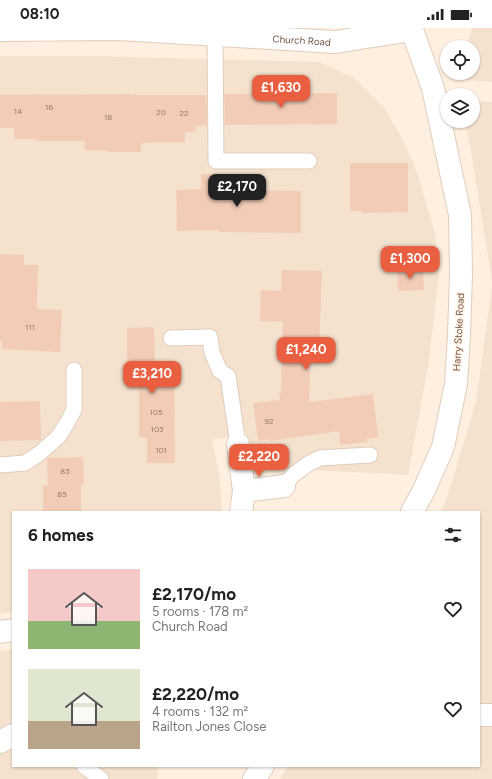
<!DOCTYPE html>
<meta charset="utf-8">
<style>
:root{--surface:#fff;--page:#f6f6f6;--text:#222;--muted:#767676;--accent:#eb5f41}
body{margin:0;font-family:Figtree,sans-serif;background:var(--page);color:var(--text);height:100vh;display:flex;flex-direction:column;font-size:15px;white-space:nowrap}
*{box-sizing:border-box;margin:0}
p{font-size:13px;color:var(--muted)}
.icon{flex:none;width:22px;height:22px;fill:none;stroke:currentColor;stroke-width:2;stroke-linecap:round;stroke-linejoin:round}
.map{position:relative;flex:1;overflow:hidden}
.sheet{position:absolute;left:12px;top:483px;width:468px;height:256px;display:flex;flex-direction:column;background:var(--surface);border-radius:0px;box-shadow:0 1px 3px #0004}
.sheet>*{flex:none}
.buttons{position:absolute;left:440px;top:12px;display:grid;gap:8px}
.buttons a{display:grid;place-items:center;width:40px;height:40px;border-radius:50%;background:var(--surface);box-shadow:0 1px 3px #0004;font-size:20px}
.price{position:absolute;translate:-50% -34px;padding:0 9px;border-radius:8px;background:var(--accent);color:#fff;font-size:13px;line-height:26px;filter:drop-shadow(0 1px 2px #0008)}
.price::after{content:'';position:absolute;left:50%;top:24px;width:12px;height:9px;margin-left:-6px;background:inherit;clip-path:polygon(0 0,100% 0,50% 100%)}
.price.active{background:#222;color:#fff}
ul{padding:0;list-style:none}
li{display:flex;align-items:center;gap:12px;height:100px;padding:0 16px}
li span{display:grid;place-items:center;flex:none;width:112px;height:80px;border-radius:0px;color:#555}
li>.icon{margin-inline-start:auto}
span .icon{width:48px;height:48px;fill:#fffc;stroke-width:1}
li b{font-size:17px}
h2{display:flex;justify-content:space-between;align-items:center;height:48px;padding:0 16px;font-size:17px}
.status{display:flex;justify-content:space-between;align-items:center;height:28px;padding:0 20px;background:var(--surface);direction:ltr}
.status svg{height:11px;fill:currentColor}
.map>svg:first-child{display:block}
.residential{fill:#f5e2ce}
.building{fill:#f3ccb7}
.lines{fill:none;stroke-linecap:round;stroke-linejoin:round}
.lane-casing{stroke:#e1ccbc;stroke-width:17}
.street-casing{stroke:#e1ccbc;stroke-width:24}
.lane{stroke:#fff;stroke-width:15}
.street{stroke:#fff;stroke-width:22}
.labels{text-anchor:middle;stroke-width:3;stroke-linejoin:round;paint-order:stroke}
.number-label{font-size:8px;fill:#947363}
.street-label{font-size:10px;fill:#745547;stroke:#fff4e7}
</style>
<div class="status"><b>08:10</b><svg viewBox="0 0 49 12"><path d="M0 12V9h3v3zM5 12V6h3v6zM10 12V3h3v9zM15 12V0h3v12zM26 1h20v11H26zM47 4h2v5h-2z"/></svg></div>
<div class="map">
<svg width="492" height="751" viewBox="0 0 492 751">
<rect width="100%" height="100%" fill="#fdf0e0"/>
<g class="residential">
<path d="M 472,0 L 492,0 L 492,54 L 455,51 L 457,45 L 473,45 L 473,19 L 466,19 Z"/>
<path d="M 0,28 L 95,28 L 319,34 L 353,49 L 385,81 L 404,114 L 418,147 L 435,206 L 439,246 L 428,339 L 408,447 L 271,440 L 260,438 L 254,431 L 246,405 L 212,412 L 219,445 L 222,480 L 221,484 L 13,484 L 13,584 L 0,586 Z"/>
<path d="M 473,73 L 492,74 L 492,253 L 471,123 L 465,93 L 473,93 Z"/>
<path d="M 492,258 L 492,751 L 280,751 L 288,738 L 479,738 L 479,484 L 440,484 L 446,473 L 476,374 Z"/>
<path d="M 13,621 L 13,738 L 158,738 L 157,751 L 0,751 L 0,623 Z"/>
</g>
<g class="building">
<path d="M 337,65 L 337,96 L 225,97 L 224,66 Z"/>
<path d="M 131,66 L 131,67 L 206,67 L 207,97 L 196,98 L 196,103 L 185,104 L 185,114 L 141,115 L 141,124 L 108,124 L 108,123 L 85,122 L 85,113 L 37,113 L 37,111 L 14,111 L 14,100 L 0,100 L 0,67 Z"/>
<path d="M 350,135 L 408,135 L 408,184 L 362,185 L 362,183 L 350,183 Z"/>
<path d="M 201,146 L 236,147 L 236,162 L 301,163 L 301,205 L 219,204 L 219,202 L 177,203 L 176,162 L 201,161 Z"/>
<path d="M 0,226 L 24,227 L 24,237 L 38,237 L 37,281 L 62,282 L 60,324 L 2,321 L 2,313 L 0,313 Z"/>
<path d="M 423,240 L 424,262 L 398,263 L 397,241 Z"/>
<path d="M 282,242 L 322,243 L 319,323 L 311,323 L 309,374 L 373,366 L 378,409 L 366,411 L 367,414 L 340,417 L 339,403 L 270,413 L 270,411 L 258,413 L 253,375 L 280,372 L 279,365 L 281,365 L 283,294 L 260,293 L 261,262 L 281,263 Z"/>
<path d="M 154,299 L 155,336 L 173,336 L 174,348 L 175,435 L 147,435 L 147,410 L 139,409 L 139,361 L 127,362 L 127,300 Z"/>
<path d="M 40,373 L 41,412 L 0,413 L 0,374 Z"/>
<path d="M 83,429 L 84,456 L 81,456 L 81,484 L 43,484 L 43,457 L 48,457 L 47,431 L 48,430 Z"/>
</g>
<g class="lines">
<defs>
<g id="lane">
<path d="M 215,6 L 216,133 L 309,133"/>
<path d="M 171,310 L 210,309 L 212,325 L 220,343 L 228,348 L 238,416"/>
<path d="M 0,437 L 25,435 L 40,425 L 59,408 L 67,395 L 74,382 L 74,342"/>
<path d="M 284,458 L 293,447 L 308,436 L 320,430 L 370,427"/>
<path d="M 84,738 L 101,751"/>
</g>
<g id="street">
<path id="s1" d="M 0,2 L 120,1 L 335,14 L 412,2"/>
<path d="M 412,2 L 433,60 L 460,187 L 461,246 L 459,307 L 456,356 L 443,419 L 424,462 L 412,484"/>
<path d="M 238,416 L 244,463 L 241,484"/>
<path d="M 244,463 L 284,458"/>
<path d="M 0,604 L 13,602"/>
<path d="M 479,687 L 492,687"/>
<path d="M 0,714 L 13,707"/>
<path d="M 254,751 L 263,738"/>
</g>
</defs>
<use href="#lane" class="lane-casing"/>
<use href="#street" class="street-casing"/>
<use href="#lane" class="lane"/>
<use href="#street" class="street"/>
</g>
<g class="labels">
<g class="number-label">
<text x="49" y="82">16</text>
<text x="18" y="86">14</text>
<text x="161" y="87">20</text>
<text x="184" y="88">22</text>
<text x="108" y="92">18</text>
<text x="30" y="302">111</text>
<text x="156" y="387">105</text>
<text x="269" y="396">92</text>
<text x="157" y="404">103</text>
<text x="161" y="425">101</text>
<text x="65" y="446">83</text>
<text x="62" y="469">85</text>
</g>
<g class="street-label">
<text dy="4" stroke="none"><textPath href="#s1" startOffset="302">Church Road</textPath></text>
<text transform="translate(458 304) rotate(-87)" y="4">Harry Stoke Road</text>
</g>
</g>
</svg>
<div class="buttons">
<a><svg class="icon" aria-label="locate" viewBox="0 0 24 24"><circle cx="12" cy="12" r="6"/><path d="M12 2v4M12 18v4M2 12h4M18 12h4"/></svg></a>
<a><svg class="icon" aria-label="layers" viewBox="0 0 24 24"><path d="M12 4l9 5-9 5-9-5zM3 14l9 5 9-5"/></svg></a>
</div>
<b class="price" style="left:281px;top:81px">£1,630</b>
<b class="price active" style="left:237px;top:180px">£2,170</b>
<b class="price" style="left:410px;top:252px">£1,300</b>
<b class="price" style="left:306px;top:343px">£1,240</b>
<b class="price" style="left:152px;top:367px">£3,210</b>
<b class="price" style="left:259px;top:450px">£2,220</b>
<section class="sheet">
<h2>6 homes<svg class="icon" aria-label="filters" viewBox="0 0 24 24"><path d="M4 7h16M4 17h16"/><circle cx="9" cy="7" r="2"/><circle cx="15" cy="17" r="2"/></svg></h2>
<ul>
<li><span style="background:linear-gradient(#f6c9c9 65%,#8fb573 0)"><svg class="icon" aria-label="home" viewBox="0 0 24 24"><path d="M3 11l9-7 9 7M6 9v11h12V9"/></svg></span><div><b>£2,170/mo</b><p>5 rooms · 178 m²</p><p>Church Road</p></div><svg class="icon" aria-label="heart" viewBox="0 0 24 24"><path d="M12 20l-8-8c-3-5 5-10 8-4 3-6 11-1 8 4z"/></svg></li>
<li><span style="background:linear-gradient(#dfe7d0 65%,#b9a48a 0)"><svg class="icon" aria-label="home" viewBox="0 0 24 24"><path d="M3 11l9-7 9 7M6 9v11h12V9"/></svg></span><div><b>£2,220/mo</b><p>4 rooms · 132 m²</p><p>Railton Jones Close</p></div><svg class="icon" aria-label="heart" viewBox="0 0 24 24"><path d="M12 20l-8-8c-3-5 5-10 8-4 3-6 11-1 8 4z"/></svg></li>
</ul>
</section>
</div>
